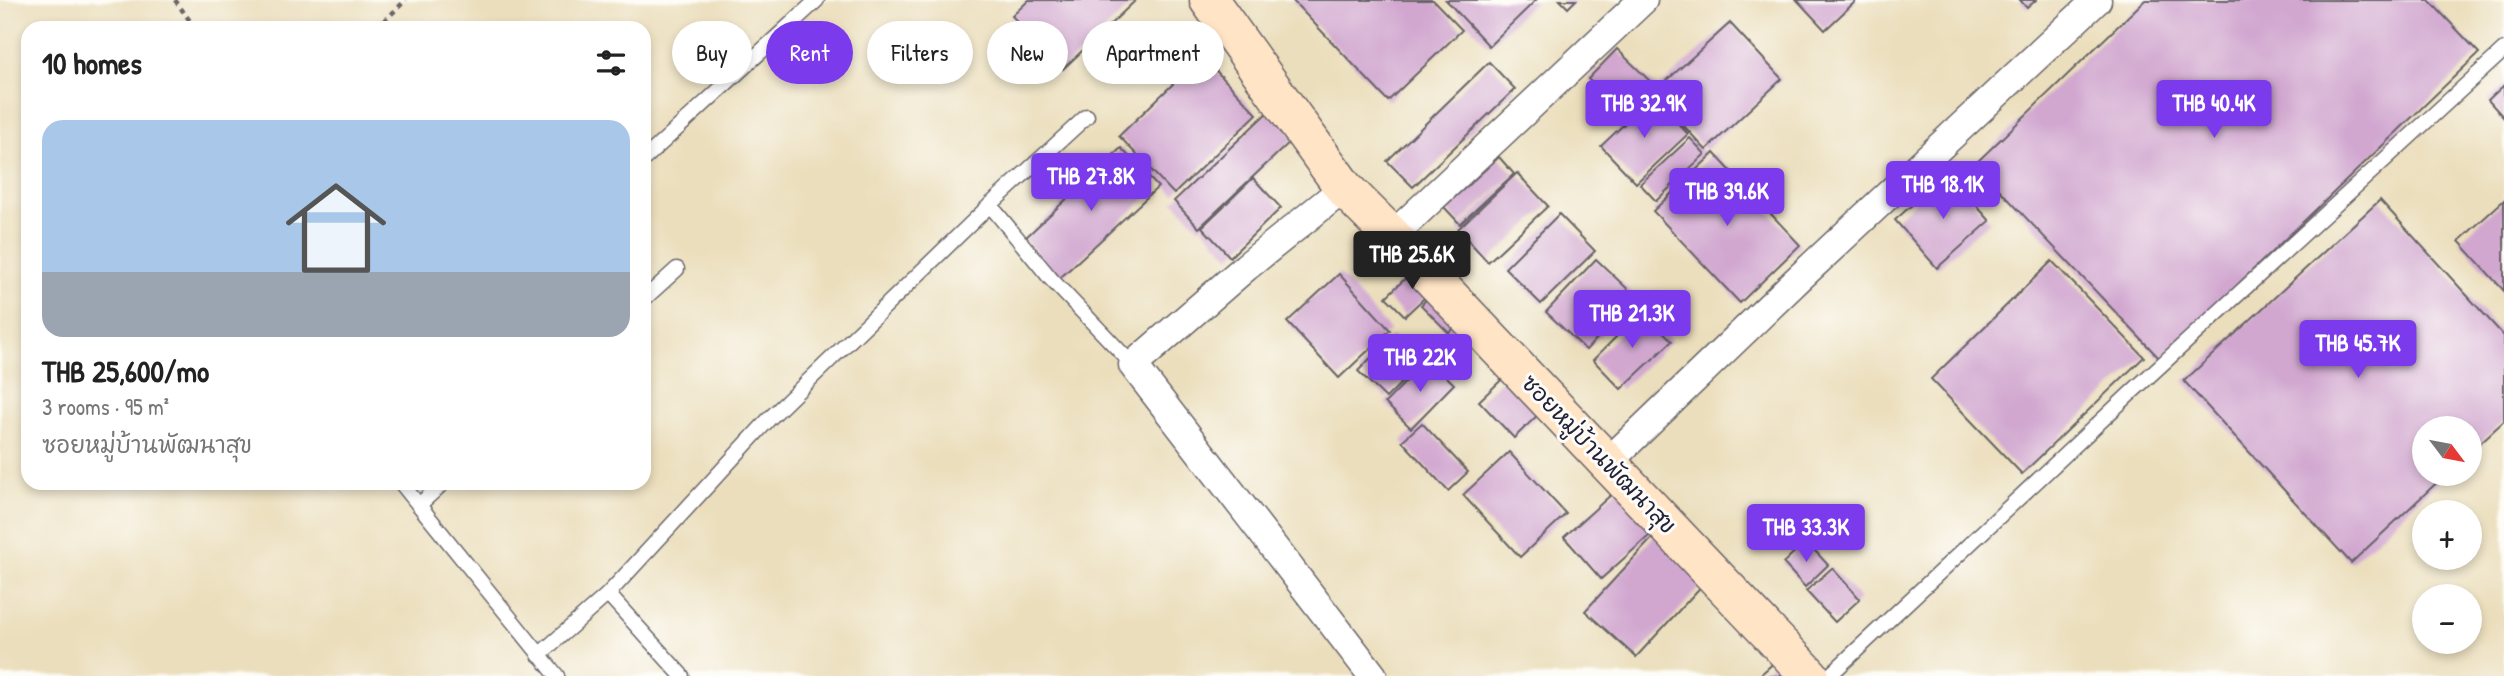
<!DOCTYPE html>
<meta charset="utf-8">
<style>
:root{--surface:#fff;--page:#f6f6f6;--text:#222;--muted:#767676;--accent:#7c3aed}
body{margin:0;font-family:"Patrick Hand","Playpen Sans Thai",sans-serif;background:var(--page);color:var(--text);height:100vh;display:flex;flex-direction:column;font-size:26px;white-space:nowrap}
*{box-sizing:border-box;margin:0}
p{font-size:23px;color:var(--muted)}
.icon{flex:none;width:38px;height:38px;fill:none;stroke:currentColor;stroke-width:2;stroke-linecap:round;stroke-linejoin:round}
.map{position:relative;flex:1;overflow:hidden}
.panel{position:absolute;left:21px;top:21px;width:630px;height:469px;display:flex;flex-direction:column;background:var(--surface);border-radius:21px;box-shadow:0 4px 10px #0003}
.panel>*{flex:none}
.banner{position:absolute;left:672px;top:21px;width:665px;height:63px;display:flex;gap:14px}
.needle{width:46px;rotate:122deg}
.fabs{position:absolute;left:2412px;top:416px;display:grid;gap:14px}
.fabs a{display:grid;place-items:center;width:70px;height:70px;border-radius:50%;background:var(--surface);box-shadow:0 4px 10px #0003;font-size:35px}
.price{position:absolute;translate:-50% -60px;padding:0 16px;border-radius:7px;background:var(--accent);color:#fff;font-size:23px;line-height:46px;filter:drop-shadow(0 2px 4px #0008)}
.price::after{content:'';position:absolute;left:50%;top:42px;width:21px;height:16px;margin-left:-10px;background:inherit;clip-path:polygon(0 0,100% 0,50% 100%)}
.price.active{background:#222;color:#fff}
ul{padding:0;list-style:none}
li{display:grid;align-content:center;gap:14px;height:371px;padding:0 21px}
li span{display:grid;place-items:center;height:217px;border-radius:21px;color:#555}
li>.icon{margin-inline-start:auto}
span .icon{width:126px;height:126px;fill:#fffc;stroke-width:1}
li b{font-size:30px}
h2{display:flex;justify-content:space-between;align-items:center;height:84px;padding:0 21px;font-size:30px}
.tag{padding:0 24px;border-radius:32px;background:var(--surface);box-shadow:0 4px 10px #0003;font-size:24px;line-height:63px}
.tag.active{background:var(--accent);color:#fff}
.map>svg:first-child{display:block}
.building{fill:#d1a7d0}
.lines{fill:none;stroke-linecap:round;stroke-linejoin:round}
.lane-casing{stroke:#686468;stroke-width:17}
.street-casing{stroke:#686468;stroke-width:31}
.secondary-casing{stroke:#686468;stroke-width:41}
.path{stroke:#686468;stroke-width:4.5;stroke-dasharray:5 5;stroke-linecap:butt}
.lane{stroke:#fff;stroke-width:14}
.street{stroke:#fff;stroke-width:28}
.secondary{stroke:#ffe4c6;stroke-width:38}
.labels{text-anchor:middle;stroke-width:6;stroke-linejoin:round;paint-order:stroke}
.street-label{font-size:23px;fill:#22223b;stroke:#fdfcf7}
</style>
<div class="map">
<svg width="2504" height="676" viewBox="0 0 2504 676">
<rect width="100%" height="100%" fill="#fdfcf7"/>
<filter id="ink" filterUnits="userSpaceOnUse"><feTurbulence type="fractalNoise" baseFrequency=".0143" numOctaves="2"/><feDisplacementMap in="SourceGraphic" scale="14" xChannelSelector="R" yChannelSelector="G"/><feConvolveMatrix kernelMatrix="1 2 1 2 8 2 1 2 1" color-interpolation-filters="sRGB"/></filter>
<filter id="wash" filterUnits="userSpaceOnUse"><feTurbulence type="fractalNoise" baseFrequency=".00686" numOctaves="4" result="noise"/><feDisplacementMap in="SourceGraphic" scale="28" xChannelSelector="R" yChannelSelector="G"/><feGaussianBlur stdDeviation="1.57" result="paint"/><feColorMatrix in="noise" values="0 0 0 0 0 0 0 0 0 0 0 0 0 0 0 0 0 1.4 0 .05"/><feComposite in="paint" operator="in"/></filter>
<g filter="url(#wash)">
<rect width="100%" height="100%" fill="#ebdebc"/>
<g id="blocks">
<g class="building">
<path d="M 1029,0 L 1136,0 L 1063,69 L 1012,16 Z"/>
<path d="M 1292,0 L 1433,0 L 1462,30 L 1388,101 Z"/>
<path d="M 1446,0 L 1536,0 L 1489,46 Z"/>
<path d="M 1560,0 L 1576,0 L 1568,8 Z"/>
<path d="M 1797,0 L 1857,0 L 1825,30 Z"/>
<path d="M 2020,0 L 2036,0 L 2027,8 Z"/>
<path d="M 2145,0 L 2429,0 L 2479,53 L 2160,359 L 1975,164 Z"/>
<path d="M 1730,23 L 1782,79 L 1706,150 L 1653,93 Z"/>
<path d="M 1617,49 L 1657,88 L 1627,118 L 1588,79 Z"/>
<path d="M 1202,56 L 1257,114 L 1174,194 L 1119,136 Z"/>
<path d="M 1489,62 L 1515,89 L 1413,187 L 1387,161 Z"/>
<path d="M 2504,85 L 2504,118 L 2488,100 Z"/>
<path d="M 1653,97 L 1688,134 L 1636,183 L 1601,146 Z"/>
<path d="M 1270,110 L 1295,137 L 1199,228 L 1174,201 Z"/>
<path d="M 1690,138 L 1705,154 L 1656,201 L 1640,184 Z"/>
<path d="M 1121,148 L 1158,187 L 1060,278 L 1024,239 Z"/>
<path d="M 1714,153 L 1800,245 L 1740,303 L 1653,211 Z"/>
<path d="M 1499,157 L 1514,174 L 1460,224 L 1444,207 Z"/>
<path d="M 1517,173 L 1548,206 L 1488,262 L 1458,229 Z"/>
<path d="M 1948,173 L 1990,221 L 1937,268 L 1895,220 Z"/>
<path d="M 1253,178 L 1281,208 L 1230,257 L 1202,227 Z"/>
<path d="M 2380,200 L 2504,336 L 2504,421 L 2469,453 L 2469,429 L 2424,429 L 2424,474 L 2446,474 L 2351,563 L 2184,381 Z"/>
<path d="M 2504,200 L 2504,291 L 2459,241 Z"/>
<path d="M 1559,214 L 1595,251 L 1541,304 L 1505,268 Z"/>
<path d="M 1596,259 L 1636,297 L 1586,350 L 1546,312 Z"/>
<path d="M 2052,261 L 2144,357 L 2022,474 L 1931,379 Z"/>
<path d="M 1418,266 L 1437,286 L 1405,316 L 1386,297 Z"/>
<path d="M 1339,274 L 1390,330 L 1339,378 L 1287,322 Z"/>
<path d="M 1437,288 L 1466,316 L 1449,333 L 1421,305 Z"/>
<path d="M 1643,310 L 1672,341 L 1621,389 L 1593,360 Z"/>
<path d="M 1392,336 L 1420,364 L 1386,398 L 1358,371 Z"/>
<path d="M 1428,359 L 1454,384 L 1411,428 L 1385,403 Z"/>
<path d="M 1514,368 L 1548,405 L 1514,438 L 1479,401 Z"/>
<path d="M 1422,423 L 1468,472 L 1448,491 L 1402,441 Z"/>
<path d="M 1509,452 L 1566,514 L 1520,557 L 1463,495 Z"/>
<path d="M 1622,485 L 1659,527 L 1601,579 L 1564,537 Z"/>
<path d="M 1657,533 L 1708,579 L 1636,657 L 1585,611 Z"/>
<path d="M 1806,541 L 1828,565 L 1805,587 L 1783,563 Z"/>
<path d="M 1832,568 L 1860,599 L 1835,622 L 1806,591 Z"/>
<path d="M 1786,652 L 1807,676 L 1759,676 Z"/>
</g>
</g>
</g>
<g filter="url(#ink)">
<use href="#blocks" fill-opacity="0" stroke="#686468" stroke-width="2"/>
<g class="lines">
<defs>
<g id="lane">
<path d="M 1087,116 L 990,205 L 1051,279 L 1133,365"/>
<path d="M 644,159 L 817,0"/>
<path d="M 644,299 L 677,269"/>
<path d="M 401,483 L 557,676"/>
<path d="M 419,505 L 443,483"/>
<path d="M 608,594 L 682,676"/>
<path d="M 539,655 L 608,594 L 769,419 L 990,205"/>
<path d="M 1829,676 L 2135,389 L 2504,50"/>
</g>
<g id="street">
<path d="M 1344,188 L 1246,267 L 1133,365 L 1373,676"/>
<path d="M 1392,236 L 1643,0"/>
<path d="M 1607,463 L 1796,281 L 2097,0"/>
</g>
<path id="secondary" d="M 1209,0 L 1344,188 L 1392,236 L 1810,676"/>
</defs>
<use href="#lane" class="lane-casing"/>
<use href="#street" class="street-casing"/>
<use href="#secondary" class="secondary-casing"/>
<g class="path">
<path d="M 175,0 L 195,28"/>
<path d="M 377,28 L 406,0"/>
</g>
<use href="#lane" class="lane"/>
<use href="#street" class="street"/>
<use href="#secondary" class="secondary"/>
</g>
</g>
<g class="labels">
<g class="street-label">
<text transform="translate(1599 454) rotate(46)" y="8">ซอยหมู่บ้านพัฒนาสุข</text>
</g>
</g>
</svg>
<div class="fabs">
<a><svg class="needle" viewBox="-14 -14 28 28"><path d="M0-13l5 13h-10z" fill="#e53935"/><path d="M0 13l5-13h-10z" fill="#767676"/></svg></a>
<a>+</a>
<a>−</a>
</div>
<b class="price" style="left:1644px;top:140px">THB 32.9K</b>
<b class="price" style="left:2214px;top:140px">THB 40.4K</b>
<b class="price" style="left:1091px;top:213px">THB 27.8K</b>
<b class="price" style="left:1943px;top:221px">THB 18.1K</b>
<b class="price" style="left:1727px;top:228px">THB 39.6K</b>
<b class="price active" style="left:1412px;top:291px">THB 25.6K</b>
<b class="price" style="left:1632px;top:350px">THB 21.3K</b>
<b class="price" style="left:2358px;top:380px">THB 45.7K</b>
<b class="price" style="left:1420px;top:394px">THB 22K</b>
<b class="price" style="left:1806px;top:564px">THB 33.3K</b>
<div class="banner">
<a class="tag">Buy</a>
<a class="tag active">Rent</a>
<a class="tag">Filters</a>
<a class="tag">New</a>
<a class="tag">Apartment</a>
</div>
<section class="panel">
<h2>10 homes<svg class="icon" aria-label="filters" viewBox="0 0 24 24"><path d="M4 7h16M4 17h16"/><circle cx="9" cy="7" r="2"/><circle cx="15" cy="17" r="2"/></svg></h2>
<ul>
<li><span style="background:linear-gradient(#a9c7e8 70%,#9aa5b1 0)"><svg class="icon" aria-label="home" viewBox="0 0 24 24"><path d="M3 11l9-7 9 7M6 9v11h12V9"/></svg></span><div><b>THB 25,600/mo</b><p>3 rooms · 95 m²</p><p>ซอยหมู่บ้านพัฒนาสุข</p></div></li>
</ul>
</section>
</div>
